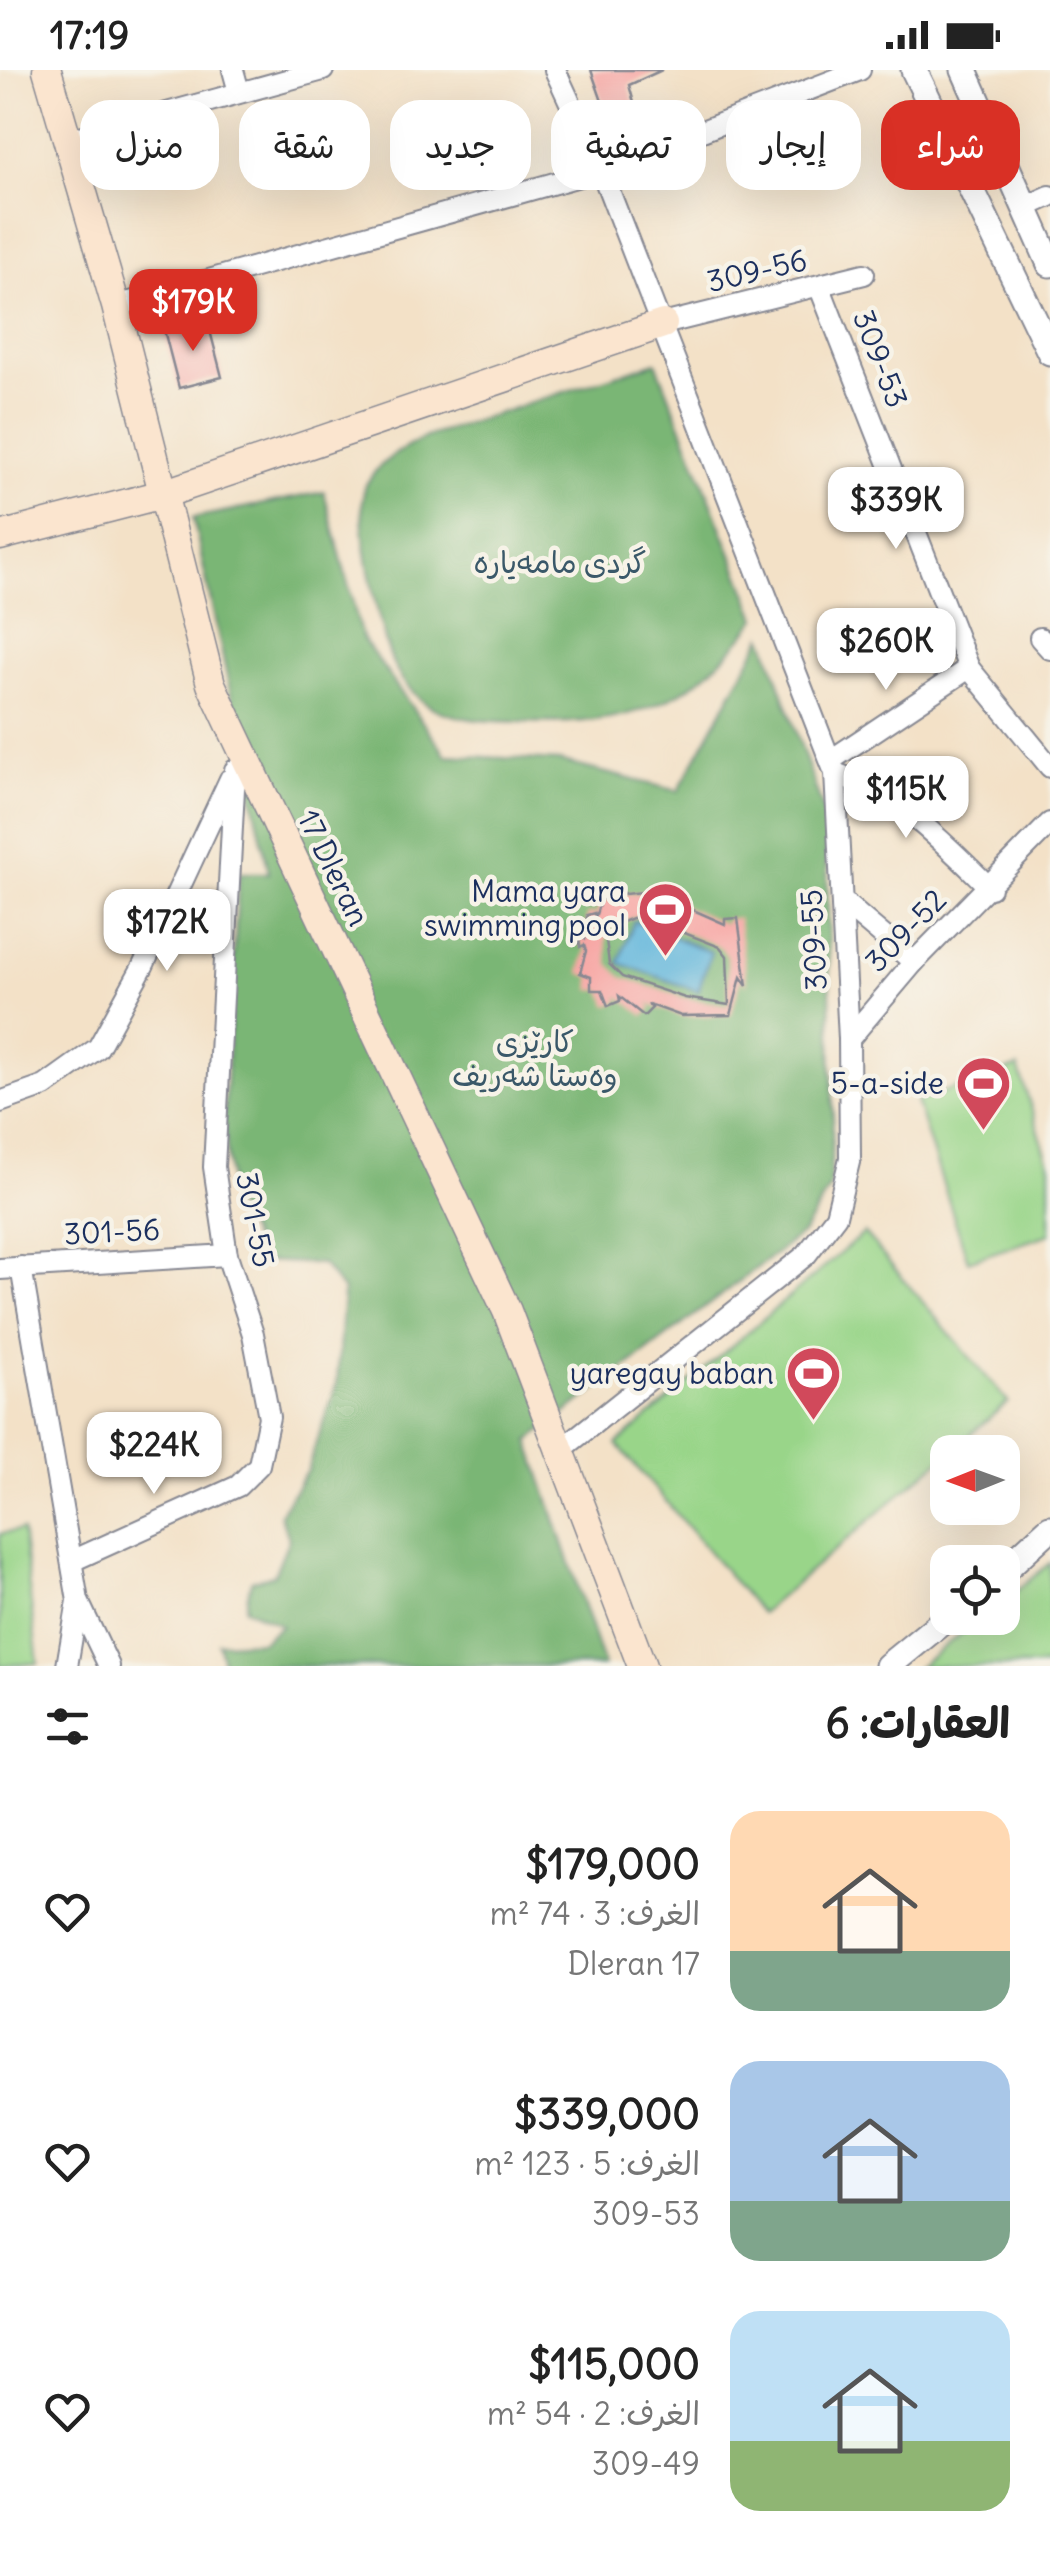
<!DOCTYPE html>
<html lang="ar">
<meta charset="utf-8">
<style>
:root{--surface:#fff;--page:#f2f2f2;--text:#222;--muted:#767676;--accent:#d93025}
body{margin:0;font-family:Delius,"Playpen Sans Arabic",sans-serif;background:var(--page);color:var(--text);direction:rtl;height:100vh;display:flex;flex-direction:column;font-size:38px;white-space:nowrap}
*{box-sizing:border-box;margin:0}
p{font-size:32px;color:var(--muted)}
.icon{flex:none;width:55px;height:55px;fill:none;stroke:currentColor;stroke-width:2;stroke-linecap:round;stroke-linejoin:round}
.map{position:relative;height:1596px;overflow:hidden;direction:ltr}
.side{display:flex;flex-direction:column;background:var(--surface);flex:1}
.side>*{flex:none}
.guide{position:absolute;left:30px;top:30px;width:990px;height:90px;direction:rtl;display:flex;gap:20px}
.needle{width:65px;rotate:269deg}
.fabs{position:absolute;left:930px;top:1365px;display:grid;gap:20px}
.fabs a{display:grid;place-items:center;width:90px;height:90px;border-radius:20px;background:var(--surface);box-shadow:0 10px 40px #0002;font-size:50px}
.price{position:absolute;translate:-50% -85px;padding:0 22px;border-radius:20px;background:#fff;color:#222;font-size:32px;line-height:65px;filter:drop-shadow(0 2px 5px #0008)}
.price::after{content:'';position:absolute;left:50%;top:60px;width:30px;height:22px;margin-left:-15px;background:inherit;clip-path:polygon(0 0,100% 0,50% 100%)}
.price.on{background:var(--accent);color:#fff}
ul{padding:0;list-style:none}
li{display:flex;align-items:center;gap:30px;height:250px;padding:0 40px}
li span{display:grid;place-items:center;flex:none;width:280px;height:200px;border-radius:30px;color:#555}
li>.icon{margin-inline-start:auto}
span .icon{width:120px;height:120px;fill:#fffc;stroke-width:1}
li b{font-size:42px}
h2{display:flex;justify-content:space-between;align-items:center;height:120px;padding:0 40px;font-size:42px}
.tag{padding:0 35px;border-radius:30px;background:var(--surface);box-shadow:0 10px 40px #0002;font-size:35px;line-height:90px}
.tag.on{background:var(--accent);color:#fff}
.status{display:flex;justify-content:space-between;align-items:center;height:70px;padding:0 50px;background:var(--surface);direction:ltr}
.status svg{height:28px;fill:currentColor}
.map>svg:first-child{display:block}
.green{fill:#99d589;stroke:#5a8274;stroke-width:2.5}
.forest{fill:#7ab675;stroke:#4a726a;stroke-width:2.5}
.water{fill:#60b6dc;stroke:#3e729d;stroke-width:2.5}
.building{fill:#f7a3a1;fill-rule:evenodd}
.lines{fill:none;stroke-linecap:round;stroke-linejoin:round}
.minor-casing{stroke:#878892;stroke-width:24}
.tertiary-casing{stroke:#878892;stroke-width:29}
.secondary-casing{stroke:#878892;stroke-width:31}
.minor{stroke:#fff;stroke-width:20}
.tertiary{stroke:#fff;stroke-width:25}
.secondary{stroke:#fbe5cf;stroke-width:28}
.labels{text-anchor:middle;stroke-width:9;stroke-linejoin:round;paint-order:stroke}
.street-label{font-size:30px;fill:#1b2f5e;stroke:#f7f3e8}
.park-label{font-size:30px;fill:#3a5869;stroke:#f7f3e8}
.poi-label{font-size:30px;fill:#1b2f5e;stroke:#f7f3e8;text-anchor:end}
</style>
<div class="status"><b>17:19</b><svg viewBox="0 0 49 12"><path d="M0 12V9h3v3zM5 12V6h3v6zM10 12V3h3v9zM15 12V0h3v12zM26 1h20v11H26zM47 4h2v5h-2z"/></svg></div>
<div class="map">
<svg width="1050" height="1596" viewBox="0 0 1050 1596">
<rect width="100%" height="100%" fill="#f7f3e8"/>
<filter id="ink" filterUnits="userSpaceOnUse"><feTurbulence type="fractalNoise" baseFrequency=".01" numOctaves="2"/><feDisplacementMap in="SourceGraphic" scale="20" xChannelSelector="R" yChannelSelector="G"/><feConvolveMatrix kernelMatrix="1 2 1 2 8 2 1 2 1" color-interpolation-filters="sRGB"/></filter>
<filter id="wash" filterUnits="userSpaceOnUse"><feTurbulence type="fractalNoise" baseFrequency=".0048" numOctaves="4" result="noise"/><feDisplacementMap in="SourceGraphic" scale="40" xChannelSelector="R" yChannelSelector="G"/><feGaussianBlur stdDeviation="2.25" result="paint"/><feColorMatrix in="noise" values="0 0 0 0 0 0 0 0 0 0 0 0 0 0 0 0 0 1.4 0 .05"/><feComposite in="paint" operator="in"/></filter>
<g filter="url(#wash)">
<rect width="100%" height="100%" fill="#f3e1c7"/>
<g class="green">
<path d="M 1018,997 L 1050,1096 L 1050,1164 L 968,1191 L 916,1031 Z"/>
<path d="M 864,1163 L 1008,1332 L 761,1543 L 617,1374 Z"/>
<path d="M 22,1460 L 38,1593 L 0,1596 L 0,1464 Z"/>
<path d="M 1050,1493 L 1050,1596 L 919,1596 L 981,1548 L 1002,1548 L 1003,1532 Z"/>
</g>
<g class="forest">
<path d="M 656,292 L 757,548 C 691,639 627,656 520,652 C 492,651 456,651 431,637 C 415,627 399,609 392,591 C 380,561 351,440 367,413 C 380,390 403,379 426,367 Z"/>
<path d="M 324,422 L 362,568 L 446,685 L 559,691 L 678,721 L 763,566 L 826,748 L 833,1049 L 830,1117 L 804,1162 L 529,1371 L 604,1596 L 224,1596 L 218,1573 L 262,1571 L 281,1555 L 245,1538 L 251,1511 L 274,1505 L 289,1469 L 280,1444 L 307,1400 L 337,1314 L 343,1221 L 322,1194 L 263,1191 L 231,1126 L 224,1049 L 239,803 L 269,803 L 193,448 Z"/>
</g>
<path class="water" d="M 634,851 L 711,882 L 698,921 L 619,893 Z"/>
<g id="blocks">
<g class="building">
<path d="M 591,0 L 662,0 L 629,15 L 644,68 L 618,77 Z"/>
<path d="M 207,249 L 222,307 L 179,318 L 164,260 Z"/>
<path d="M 617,818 L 625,824 L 642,822 L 673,831 L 725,854 L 725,849 L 738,848 L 747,916 L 741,907 L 731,945 L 681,946 L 648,934 L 652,938 L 644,946 L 619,926 L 620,931 L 608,936 L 602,920 L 591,920 L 591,907 L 580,903 L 586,881 L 584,875 L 580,877 L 579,864 L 585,869 L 587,845 L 594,843 L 595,848 L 601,828 L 609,831 ZM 639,845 L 720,877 L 727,886 L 729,935 L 685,928 L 622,907 L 609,894 L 606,870 L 612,856 Z"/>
</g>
</g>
</g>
<g filter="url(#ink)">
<use href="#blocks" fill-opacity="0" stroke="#878892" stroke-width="2.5"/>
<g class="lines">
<defs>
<g id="minor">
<path d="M 233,0 L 239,22"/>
<path d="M 555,0 L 601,100 L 835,703 L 849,969 L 850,1088 L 836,1146 L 806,1185 L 558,1382"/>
<path d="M 65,71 L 323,0"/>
<path d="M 1023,138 L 1050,126"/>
<path d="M 820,218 L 969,598 L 1050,697"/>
<path d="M 116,236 L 601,100 L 860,0"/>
<path d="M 663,254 L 864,204"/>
<path d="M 1040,568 L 1050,579"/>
<path d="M 831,690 L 969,598"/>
<path d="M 835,703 C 900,726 941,770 990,818"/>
<path d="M 842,831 L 914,892"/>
<path d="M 849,969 L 914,892 L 1050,753"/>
<path d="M 0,1032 L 45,1016 L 98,978 L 143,896 L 230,709"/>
<path d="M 21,1197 L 78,1531 L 67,1596"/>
<path d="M 0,1199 L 227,1185"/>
<path d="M 72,1491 L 238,1416 L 259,1395 L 269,1347 L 253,1264 L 227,1185 L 214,1097 L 235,700"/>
<path d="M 79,1533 L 109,1596"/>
</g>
<g id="tertiary">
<path d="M 914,0 L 1050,282"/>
<path d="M 964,0 L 1050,194"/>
<path d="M 1002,1502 L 1050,1458"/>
<path d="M 888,1596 L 948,1547"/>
</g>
<g id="secondary">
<path d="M 47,0 L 116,236 L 211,614 L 507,1241 L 642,1596"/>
<path d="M 0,466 L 163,424 L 663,254"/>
</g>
</defs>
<use href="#minor" class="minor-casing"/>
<use href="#tertiary" class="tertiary-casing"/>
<use href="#secondary" class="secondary-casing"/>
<use href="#minor" class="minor"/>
<use href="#tertiary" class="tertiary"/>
<use href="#secondary" class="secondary"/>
</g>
</g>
<defs>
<symbol id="stadium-pin" viewBox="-11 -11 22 30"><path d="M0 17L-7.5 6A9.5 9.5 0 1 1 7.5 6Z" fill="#d1495b" stroke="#f7f3e8"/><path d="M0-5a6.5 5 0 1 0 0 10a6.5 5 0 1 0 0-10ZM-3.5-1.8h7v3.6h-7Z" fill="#fff"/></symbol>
</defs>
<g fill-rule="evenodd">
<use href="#stadium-pin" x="634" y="808" width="63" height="86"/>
<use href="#stadium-pin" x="952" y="982" width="63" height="86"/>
<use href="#stadium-pin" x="782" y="1272" width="63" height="86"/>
</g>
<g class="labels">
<g class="street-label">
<text transform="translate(757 201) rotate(-13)" y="10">309-56</text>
<text transform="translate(880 289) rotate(69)" y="10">309-53</text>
<text transform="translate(333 798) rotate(64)" y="10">17 Dleran</text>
<text transform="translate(906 861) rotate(-46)" y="10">309-52</text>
<text transform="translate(814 870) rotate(-93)" y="10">309-55</text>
<text transform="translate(255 1150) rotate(79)" y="10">301-55</text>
<text transform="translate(112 1162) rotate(-3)" y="10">301-56</text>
</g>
<g class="park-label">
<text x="560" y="503">گردی مامەیارە</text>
<text x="535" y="982">کارێزی<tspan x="535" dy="34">وەستا شەریف</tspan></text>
</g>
<g class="poi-label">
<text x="626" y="832">Mama yara<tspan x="626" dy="34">swimming pool</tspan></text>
<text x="944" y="1024">5-a-side</text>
<text x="774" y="1314">yaregay baban</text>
</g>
</g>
</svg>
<div class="fabs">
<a><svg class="needle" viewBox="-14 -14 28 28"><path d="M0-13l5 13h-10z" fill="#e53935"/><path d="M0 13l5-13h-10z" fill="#767676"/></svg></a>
<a><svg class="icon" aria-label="locate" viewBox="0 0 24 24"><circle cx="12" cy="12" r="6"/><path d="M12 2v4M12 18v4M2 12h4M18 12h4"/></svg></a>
</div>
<b class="price on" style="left:193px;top:284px">$179K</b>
<b class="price" style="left:896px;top:482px">$339K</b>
<b class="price" style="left:886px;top:623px">$260K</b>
<b class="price" style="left:906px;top:771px">$115K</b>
<b class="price" style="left:167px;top:904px">$172K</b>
<b class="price" style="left:154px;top:1427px">$224K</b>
<div class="guide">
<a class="tag on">شراء</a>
<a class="tag">إيجار</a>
<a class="tag">تصفية</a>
<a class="tag">جديد</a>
<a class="tag">شقة</a>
<a class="tag">منزل</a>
</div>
</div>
<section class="side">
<h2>العقارات: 6<svg class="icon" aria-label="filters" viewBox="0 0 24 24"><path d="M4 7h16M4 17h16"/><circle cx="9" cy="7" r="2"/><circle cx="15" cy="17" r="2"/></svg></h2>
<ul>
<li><span style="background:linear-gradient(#ffd9b3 70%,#7fa58c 0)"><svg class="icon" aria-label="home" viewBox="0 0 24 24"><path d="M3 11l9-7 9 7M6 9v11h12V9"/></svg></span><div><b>$179,000</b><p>الغرف: 3 · 74 m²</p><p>17 Dleran</p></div><svg class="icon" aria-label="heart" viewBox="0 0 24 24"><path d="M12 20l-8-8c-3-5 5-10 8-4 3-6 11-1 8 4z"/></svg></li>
<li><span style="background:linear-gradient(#a9c7e8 70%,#7fa58c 0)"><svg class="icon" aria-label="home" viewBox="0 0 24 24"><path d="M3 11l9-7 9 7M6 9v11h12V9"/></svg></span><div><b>$339,000</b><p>الغرف: 5 · 123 m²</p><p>309-53</p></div><svg class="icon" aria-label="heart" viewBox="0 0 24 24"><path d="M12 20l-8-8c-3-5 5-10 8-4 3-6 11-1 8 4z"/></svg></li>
<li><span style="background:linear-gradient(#bfe0f5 65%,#8fb573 0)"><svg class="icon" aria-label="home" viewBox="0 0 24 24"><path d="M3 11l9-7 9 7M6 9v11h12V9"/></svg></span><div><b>$115,000</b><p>الغرف: 2 · 54 m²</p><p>309-49</p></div><svg class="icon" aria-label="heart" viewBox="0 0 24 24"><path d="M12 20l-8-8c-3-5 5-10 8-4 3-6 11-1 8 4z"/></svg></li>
</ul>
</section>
